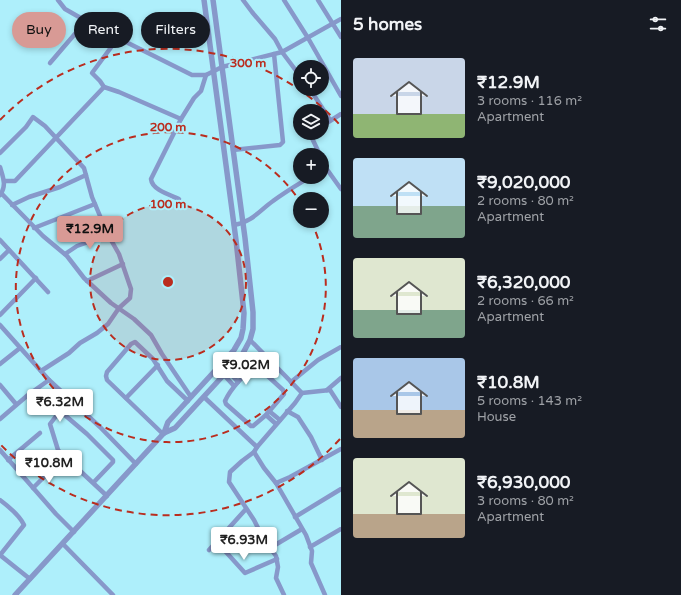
<!DOCTYPE html>
<meta charset="utf-8">
<style>
:root{--surface:#171b24;--page:#20242c;--text:#f1f3f6;--muted:#9ea1a6;--accent:#d89a95}
body{margin:0;font-family:"Varela Round",sans-serif;background:var(--page);color:var(--text);height:100vh;display:flex;flex-direction:column;font-size:15px;white-space:nowrap}
*{box-sizing:border-box;margin:0}
p{font-size:13px;color:var(--muted)}
.icon{flex:none;width:22px;height:22px;fill:none;stroke:currentColor;stroke-width:2;stroke-linecap:round;stroke-linejoin:round}
.map{position:relative;flex:1;overflow:hidden}
.side{display:flex;flex-direction:column;background:var(--surface);width:340px}
.side>*{flex:none}
.top-card{position:absolute;left:12px;top:12px;width:269px;height:36px;display:flex;gap:8px}
.buttons{position:absolute;left:293px;top:60px;display:grid;gap:8px}
.buttons a{display:grid;place-items:center;width:36px;height:36px;border-radius:50%;background:var(--surface);box-shadow:0 2px 6px #0003;font-size:20px}
.price{position:absolute;translate:-50% -34px;padding:0 9px;border-radius:4px;background:#fff;color:#222;font-size:13px;line-height:26px;filter:drop-shadow(0 1px 2px #0008)}
.price::after{content:'';position:absolute;left:50%;top:24px;width:12px;height:9px;margin-left:-6px;background:inherit;clip-path:polygon(0 0,100% 0,50% 100%)}
.price.active{background:var(--accent);color:#111}
ul{padding:0;list-style:none}
li{display:flex;align-items:center;gap:12px;height:100px;padding:0 12px}
li span{display:grid;place-items:center;flex:none;width:112px;height:80px;border-radius:4px;color:#555}
li>.icon{margin-inline-start:auto}
span .icon{width:48px;height:48px;fill:#fffc;stroke-width:1}
li b{font-size:17px}
h2{display:flex;justify-content:space-between;align-items:center;height:48px;padding:0 12px;font-size:17px}
.tag{padding:0 14px;border-radius:18px;background:var(--surface);box-shadow:0 2px 6px #0003;font-size:14px;line-height:36px}
.tag.active{background:var(--accent);color:#111}
main{display:flex;flex:1;min-height:0}
.map>svg:first-child{display:block}
.lines{fill:none;stroke-linecap:round;stroke-linejoin:round}
.minor{stroke:#8798ca;stroke-width:4.5}
.tertiary{stroke:#8798ca;stroke-width:5.5}
.ring{fill:none;stroke:#ba2d1f;stroke-width:2;stroke-dasharray:7 5}
.centre{fill:#ba2d1f;stroke:#aeeffb;stroke-width:2}
.ring-label{font-size:12px;text-anchor:middle;font-weight:bold;fill:#ba2d1f;stroke:#aeeffb;stroke-width:4;stroke-linejoin:round;paint-order:stroke}
</style>
<main>
<div class="map">
<svg width="341" height="595" viewBox="0 0 341 595">
<rect width="100%" height="100%" fill="#aeeffb"/>
<g class="lines">
<g class="minor">
<path d="M 58,0 L 65,9 L 100,29 L 192,75 L 206,75 L 222,67 L 282,52 L 341,19"/>
<path d="M 243,0 L 252,12 L 275,39 L 282,52 L 300,76"/>
<path d="M 284,0 L 308,38 L 341,96"/>
<path d="M 318,0 L 341,37"/>
<path d="M 118,38 L 92,73 L 100,81 L 104,87 L 119,92 L 181,119"/>
<path d="M 50,63 L 86,21"/>
<path d="M 310,89 L 330,120"/>
<path d="M 322,126 L 341,114"/>
<path d="M 315,133 L 311,136 L 320,155"/>
<path d="M 233,150 L 280,145 L 283,142 L 274,54"/>
<path d="M 0,153 L 26,127 L 33,117 L 45,126 L 84,168 L 92,197 L 100,216 L 107,233 L 119,254 L 131,289 L 130,298 L 119,308 L 108,324 L 97,333 L 80,343 L 69,353 L 41,371"/>
<path d="M 322,158 L 326,168 L 341,189"/>
<path d="M 0,167 C 3,177 7,186 0,195"/>
<path d="M 5,181 L 15,181 L 104,87"/>
<path d="M 2,194 L 43,236 L 67,256 L 84,278 L 111,303 L 134,319 L 151,335 L 162,354 L 191,397"/>
<path d="M 179,199 C 170,195 152,190 151,179 L 181,119 L 194,98 L 201,91 L 206,75"/>
<path d="M 12,205 L 29,197 L 60,187 L 86,175"/>
<path d="M 234,225 C 252,222 259,211 273,201 C 285,192 297,185 310,177"/>
<path d="M 34,228 L 95,204"/>
<path d="M 0,240 L 48,292"/>
<path d="M 65,254 L 77,246 L 108,235"/>
<path d="M 0,259 L 9,250"/>
<path d="M 87,281 L 123,264"/>
<path d="M 0,315 L 36,278"/>
<path d="M 0,325 L 49,380 L 100,427 L 136,464"/>
<path d="M 250,340 L 302,393 L 330,390 L 341,407"/>
<path d="M 0,364 L 20,348"/>
<path d="M 256,367 L 260,369 L 283,390 L 284,394 L 266,415 L 253,426 L 251,426 L 226,404 L 225,401 C 230,390 245,372 256,367 Z"/>
<path d="M 228,371 L 238,382"/>
<path d="M 224,375 L 234,386"/>
<path d="M 291,382 L 318,360 L 341,347"/>
<path d="M 0,385 L 16,404"/>
<path d="M 327,390 L 341,378"/>
<path d="M 204,397 L 257,447 L 254,452 L 264,468 L 276,483 L 306,535 L 312,551 L 311,563 L 325,595"/>
<path d="M 126,398 L 158,365"/>
<path d="M 269,411 L 280,420"/>
<path d="M 287,411 L 298,417 L 311,437 L 322,460"/>
<path d="M 266,415 L 276,424"/>
<path d="M 0,419 L 28,395 L 49,380"/>
<path d="M 163,434 L 107,380 L 106,376 L 107,372 L 131,344 L 135,342 L 153,359 L 167,381 L 188,401"/>
<path d="M 257,447 L 295,403 L 302,393"/>
<path d="M 0,450 L 56,514 L 74,532"/>
<path d="M 254,452 L 242,461 L 230,472 L 229,482 L 254,520 L 263,538 L 276,556 L 278,567 L 276,578 L 284,595"/>
<path d="M 8,460 L 40,433"/>
<path d="M 93,483 L 113,462 L 113,460 L 87,434 L 60,411 L 50,424 L 58,450 L 62,454 L 107,496"/>
<path d="M 276,483 L 290,477 L 341,449"/>
<path d="M 33,488 L 54,467"/>
<path d="M 0,500 C 8,506 20,516 24,525 L 0,555"/>
<path d="M 295,517 L 341,489"/>
<path d="M 216,541 L 245,573 L 277,559"/>
<path d="M 63,544 L 113,595"/>
<path d="M 310,547 L 341,529"/>
<path d="M 270,548 L 302,529"/>
<path d="M 209,550 L 246,509"/>
<path d="M 0,555 L 30,579"/>
</g>
<g class="tertiary">
<path d="M 164,433 L 168,422 L 234,350 L 241,338 L 243,329 L 244,313 L 236,240 L 204,0"/>
<path d="M 15,595 L 164,433 L 175,428 L 242,355 L 250,340 L 253,329 L 253,312 L 245,238 L 213,0"/>
</g>
</g>
<circle cx="168" cy="282" r="78" fill="#ba2d1f" fill-opacity=".12"/>
<g class="ring">
<circle cx="168" cy="282" r="78"/>
<path d="M311 221A155 155 0 1 1 299 200"/>
<path d="M340 439A233 233 0 0 1 0 444M0 120A233 233 0 0 1 340 125"/>
</g>
<circle cx="168" cy="282" r="6" class="centre"/>
<g class="ring-label">
<text x="248" y="67">300 m</text>
<text x="168" y="131">200 m</text>
<text x="168" y="208">100 m</text>
</g>
</svg>
<div class="buttons">
<a><svg class="icon" aria-label="locate" viewBox="0 0 24 24"><circle cx="12" cy="12" r="6"/><path d="M12 2v4M12 18v4M2 12h4M18 12h4"/></svg></a>
<a><svg class="icon" aria-label="layers" viewBox="0 0 24 24"><path d="M12 4l9 5-9 5-9-5zM3 14l9 5 9-5"/></svg></a>
<a>+</a>
<a>−</a>
</div>
<b class="price active" style="left:90px;top:250px">₹12.9M</b>
<b class="price" style="left:246px;top:386px">₹9.02M</b>
<b class="price" style="left:60px;top:423px">₹6.32M</b>
<b class="price" style="left:49px;top:484px">₹10.8M</b>
<b class="price" style="left:244px;top:561px">₹6.93M</b>
<div class="top-card">
<a class="tag active">Buy</a>
<a class="tag">Rent</a>
<a class="tag">Filters</a>
</div>
</div>
<section class="side">
<h2>5 homes<svg class="icon" aria-label="filters" viewBox="0 0 24 24"><path d="M4 7h16M4 17h16"/><circle cx="9" cy="7" r="2"/><circle cx="15" cy="17" r="2"/></svg></h2>
<ul>
<li><span style="background:linear-gradient(#c9d6e8 70%,#8fb573 0)"><svg class="icon" aria-label="home" viewBox="0 0 24 24"><path d="M3 11l9-7 9 7M6 9v11h12V9"/></svg></span><div><b>₹12.9M</b><p>3 rooms · 116 m²</p><p>Apartment</p></div></li>
<li><span style="background:linear-gradient(#bfe0f5 60%,#7fa58c 0)"><svg class="icon" aria-label="home" viewBox="0 0 24 24"><path d="M3 11l9-7 9 7M6 9v11h12V9"/></svg></span><div><b>₹9,020,000</b><p>2 rooms · 80 m²</p><p>Apartment</p></div></li>
<li><span style="background:linear-gradient(#dfe7d0 65%,#7fa58c 0)"><svg class="icon" aria-label="home" viewBox="0 0 24 24"><path d="M3 11l9-7 9 7M6 9v11h12V9"/></svg></span><div><b>₹6,320,000</b><p>2 rooms · 66 m²</p><p>Apartment</p></div></li>
<li><span style="background:linear-gradient(#a9c7e8 65%,#b9a48a 0)"><svg class="icon" aria-label="home" viewBox="0 0 24 24"><path d="M3 11l9-7 9 7M6 9v11h12V9"/></svg></span><div><b>₹10.8M</b><p>5 rooms · 143 m²</p><p>House</p></div></li>
<li><span style="background:linear-gradient(#dfe7d0 70%,#b9a48a 0)"><svg class="icon" aria-label="home" viewBox="0 0 24 24"><path d="M3 11l9-7 9 7M6 9v11h12V9"/></svg></span><div><b>₹6,930,000</b><p>3 rooms · 80 m²</p><p>Apartment</p></div></li>
</ul>
</section>
</main>
